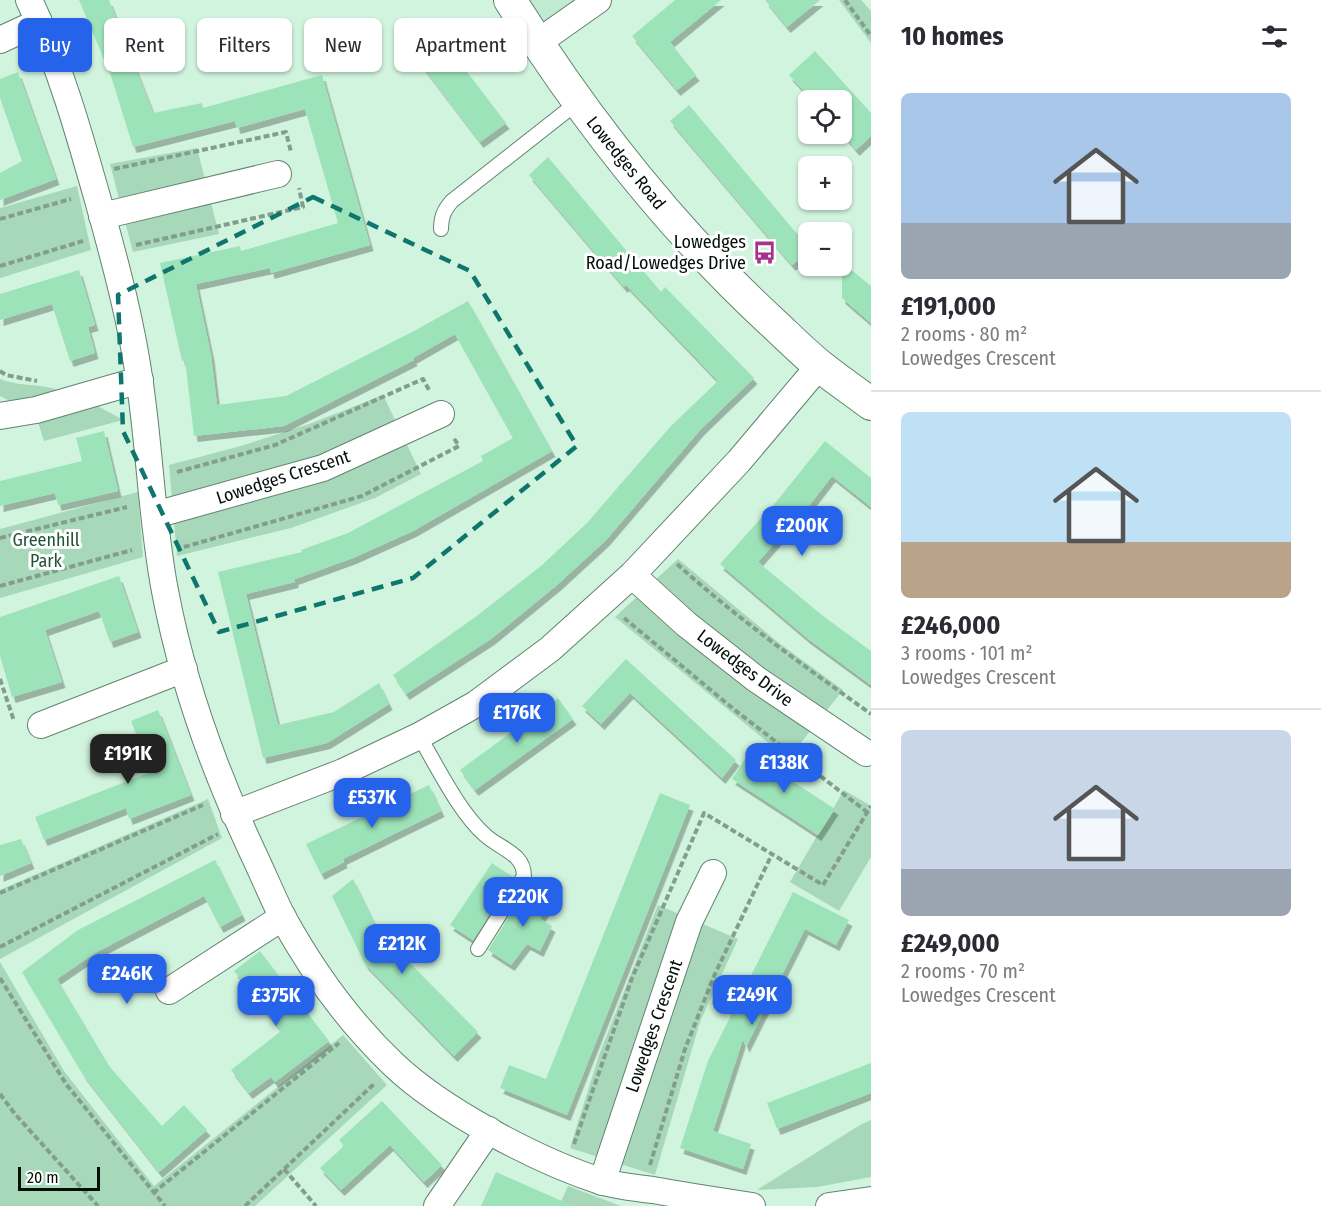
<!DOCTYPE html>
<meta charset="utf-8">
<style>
:root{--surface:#fff;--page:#f7f7f7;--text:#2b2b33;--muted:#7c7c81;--line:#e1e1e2;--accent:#2563eb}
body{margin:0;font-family:"Fira Sans Condensed",sans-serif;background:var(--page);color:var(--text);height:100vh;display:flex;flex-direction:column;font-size:22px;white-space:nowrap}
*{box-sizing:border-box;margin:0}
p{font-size:20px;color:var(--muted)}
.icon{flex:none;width:33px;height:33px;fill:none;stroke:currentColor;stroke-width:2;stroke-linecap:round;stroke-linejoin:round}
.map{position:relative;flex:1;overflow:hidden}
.side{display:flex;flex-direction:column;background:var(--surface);width:450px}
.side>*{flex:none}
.hud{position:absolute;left:18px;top:18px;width:570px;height:54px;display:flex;gap:12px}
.tools{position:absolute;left:798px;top:90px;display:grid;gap:12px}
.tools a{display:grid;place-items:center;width:54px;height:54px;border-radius:9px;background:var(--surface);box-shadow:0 2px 4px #0004;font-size:30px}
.scale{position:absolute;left:18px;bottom:15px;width:82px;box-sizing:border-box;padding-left:6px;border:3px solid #040f08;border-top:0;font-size:16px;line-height:21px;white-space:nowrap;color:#040f08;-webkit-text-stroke:4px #fff;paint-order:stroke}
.price{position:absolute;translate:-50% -51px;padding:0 14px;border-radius:12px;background:var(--accent);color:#fff;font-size:20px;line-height:39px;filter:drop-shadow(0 2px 3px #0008)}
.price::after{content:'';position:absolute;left:50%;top:36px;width:18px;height:14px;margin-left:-9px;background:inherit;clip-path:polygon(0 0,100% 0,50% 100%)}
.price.current{background:#222;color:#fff}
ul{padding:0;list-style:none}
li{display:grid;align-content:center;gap:12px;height:318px;padding:0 30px}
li+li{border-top:2px solid var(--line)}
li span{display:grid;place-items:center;height:186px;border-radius:9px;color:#555}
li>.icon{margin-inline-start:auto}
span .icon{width:108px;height:108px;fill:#fffc;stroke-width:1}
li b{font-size:26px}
h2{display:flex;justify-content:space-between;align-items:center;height:72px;padding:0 30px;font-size:26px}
.chip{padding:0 21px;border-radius:9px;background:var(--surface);box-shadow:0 2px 4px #0004;font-size:21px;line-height:54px}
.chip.current{background:var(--accent);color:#fff}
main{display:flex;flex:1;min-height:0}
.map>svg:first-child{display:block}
.built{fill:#c1ebd1}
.green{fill:#a7d8ba}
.building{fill:#9de3ba;filter:url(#shadow)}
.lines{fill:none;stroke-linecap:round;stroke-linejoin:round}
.service-casing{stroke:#638370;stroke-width:16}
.minor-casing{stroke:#638370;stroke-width:28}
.tertiary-casing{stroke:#638370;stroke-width:34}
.path{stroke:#849e8e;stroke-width:4;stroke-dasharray:6 3;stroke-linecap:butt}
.service{stroke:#fff;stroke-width:14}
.minor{stroke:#fff;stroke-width:26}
.tertiary{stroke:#fff;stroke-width:32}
.marked{fill:none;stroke:#0f766e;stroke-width:4.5;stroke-dasharray:12 8;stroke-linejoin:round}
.labels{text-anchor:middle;stroke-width:6;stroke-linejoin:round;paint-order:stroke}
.street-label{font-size:18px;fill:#040f08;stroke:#fff}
.poi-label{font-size:18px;fill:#040f08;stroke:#fff;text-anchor:end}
.park-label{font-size:18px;fill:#205439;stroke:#fff}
</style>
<main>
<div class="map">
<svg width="871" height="1206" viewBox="0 0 871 1206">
<defs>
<filter id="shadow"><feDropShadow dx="3.5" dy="6" stdDeviation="0" flood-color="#0004"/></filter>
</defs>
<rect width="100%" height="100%" fill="#d1f4de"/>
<path class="built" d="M 510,0 L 598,0 L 537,43 Z"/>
<g class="green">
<path d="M 839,0 L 861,0 L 871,11 L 871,43 Z"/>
<path d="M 197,148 L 219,234 L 133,252 L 110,164 Z"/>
<path d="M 77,186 L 91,250 L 0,278 L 0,208 Z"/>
<path d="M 0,379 C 15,385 30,384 46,387 C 66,390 105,409 123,420 L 44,441 L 31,400 L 10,401 L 0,396 Z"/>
<path d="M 383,395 L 421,474 L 375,498 L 291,528 L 177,556 L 169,465 L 241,446 L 309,424 Z"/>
<path d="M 138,492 L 143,557 L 0,598 L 0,529 Z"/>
<path d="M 678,559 L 779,643 L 843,690 L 788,759 L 615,617 Z"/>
<path d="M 844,790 L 871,806 L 871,857 L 839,911 L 790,882 Z"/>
<path d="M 208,799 L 222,838 L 0,959 L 0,890 Z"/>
<path d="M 658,905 L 738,939 L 700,1022 L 655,1175 L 570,1148 L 599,1055 Z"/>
<path d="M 0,962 L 64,1071 L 154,1186 L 343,1035 L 387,1085 L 255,1206 L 0,1206 Z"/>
<path d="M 871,1120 L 871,1177 L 817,1187 L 757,1190 L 860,1125 Z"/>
<path d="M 568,1186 L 621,1206 L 559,1206 Z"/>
</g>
<g class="building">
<path d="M 79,0 L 109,0 L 153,113 L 202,103 L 203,108 L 322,75 L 370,245 L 271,273 L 270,268 L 196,284 L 211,355 L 217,405 L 286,396 L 414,331 L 468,301 L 552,451 L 413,531 L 353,558 L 295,579 L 295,582 L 246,594 L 278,725 L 334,712 L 379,683 L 389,704 L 327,743 L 263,758 L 218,572 L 302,552 L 301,550 L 348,533 L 483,461 L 481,456 L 513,438 L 455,334 L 413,358 L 414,360 L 284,426 L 194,436 L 185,360 L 182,361 L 160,263 L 240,246 L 241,251 L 338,223 L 305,109 L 237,128 L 235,121 L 133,147 L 111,76 Z"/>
<path d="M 675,0 L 721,0 L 670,42 L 696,75 L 677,90 L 632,36 Z"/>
<path d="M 765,0 L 820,0 L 787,27 Z"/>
<path d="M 445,43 L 506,123 L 480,142 L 419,62 Z"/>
<path d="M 815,51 L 871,113 L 871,136 L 856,150 L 842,133 L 842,100 L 812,100 L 789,75 Z"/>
<path d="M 18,72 L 56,179 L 0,200 L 0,173 L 22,161 L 0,98 L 0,79 Z"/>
<path d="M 689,105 L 808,247 L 808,252 L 792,265 L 670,121 Z"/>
<path d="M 548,157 L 661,292 L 665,287 L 754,378 L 701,429 L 606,540 L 557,585 L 491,639 L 406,694 L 393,675 L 474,618 L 541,566 L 587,523 L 670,427 L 718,381 L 626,285 L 624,287 L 529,175 Z"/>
<path d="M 842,262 L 871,286 L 871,323 L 842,298 Z"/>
<path d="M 79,270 L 95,325 L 88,327 L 95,353 L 70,361 L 52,304 L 0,320 L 0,294 Z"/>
<path d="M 104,431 L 118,491 L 58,505 L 55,493 L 0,506 L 0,481 L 82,461 L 76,438 Z"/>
<path d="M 825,441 L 871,478 L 871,507 L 832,476 L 798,520 L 796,519 L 758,562 L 823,616 L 871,651 L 871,685 L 807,638 L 720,564 L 763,516 L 764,517 Z"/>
<path d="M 119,576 L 138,632 L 110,642 L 99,611 L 45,630 L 62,682 L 12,697 L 0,656 L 0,617 Z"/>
<path d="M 626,659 L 736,760 L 722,778 L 630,693 L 601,724 L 582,706 Z"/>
<path d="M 558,698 L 573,719 L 475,790 L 460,770 Z"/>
<path d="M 158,710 L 191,795 L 129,819 L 126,808 L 44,840 L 35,817 L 151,772 L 131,721 Z"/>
<path d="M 749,753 L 835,809 L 818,835 L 732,779 Z"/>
<path d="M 429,785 L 441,811 L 343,859 L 344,862 L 321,874 L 306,844 Z"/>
<path d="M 660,793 L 690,805 L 567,1115 L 500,1088 L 509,1065 L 546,1079 Z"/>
<path d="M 21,839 L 31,863 L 0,876 L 0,845 Z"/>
<path d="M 215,860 L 242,915 L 220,927 L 204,896 L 95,953 L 57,979 L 109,1066 L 162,1126 L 184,1105 L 207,1130 L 159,1172 L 84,1076 L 22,972 L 78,930 Z"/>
<path d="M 492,863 L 513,877 L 473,940 L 450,925 Z"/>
<path d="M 353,879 L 396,967 L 405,958 L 478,1032 L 454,1056 L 365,964 L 332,896 Z"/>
<path d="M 528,887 L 551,902 L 540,919 L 552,926 L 540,951 L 527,944 L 511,965 L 488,950 Z"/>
<path d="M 793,892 L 849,920 L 836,945 L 805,929 L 746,1047 L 743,1039 L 713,1131 L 751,1144 L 743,1169 L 680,1148 L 708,1061 Z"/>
<path d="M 260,951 L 329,1041 L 275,1082 L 271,1077 L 249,1093 L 231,1070 L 281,1031 L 234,971 Z"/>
<path d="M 871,1063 L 871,1093 L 777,1129 L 767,1103 Z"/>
<path d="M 382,1101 L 442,1165 L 424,1182 L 390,1145 L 341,1190 L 320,1168 L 344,1146 L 339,1140 Z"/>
<path d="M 496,1172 L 573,1206 L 481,1206 Z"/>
</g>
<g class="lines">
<defs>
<g id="service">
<path d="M 441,229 C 441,217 444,210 452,201 L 578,102"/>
<path d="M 419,736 C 437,766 459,812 485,835 C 500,849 524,853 524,876 L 478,949"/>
</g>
<g id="minor">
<path d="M 29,0 C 61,67 81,140 101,211 C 117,269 132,325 140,384 C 150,453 152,523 165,591 C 182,681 214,770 253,853 C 263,874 272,896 282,916 C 311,969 349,1022 393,1064 C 441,1110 536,1160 600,1181 C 617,1186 635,1188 653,1190 C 686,1196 719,1201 752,1206"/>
<path d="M 0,40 L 39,22"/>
<path d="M 537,43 L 598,0"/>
<path d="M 102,216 L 278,174"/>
<path d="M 0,416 L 36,410 L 140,380"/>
<path d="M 155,515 L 323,468 L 441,414"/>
<path d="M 632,575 L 686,624 L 756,679 L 866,753"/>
<path d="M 41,725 L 184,669"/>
<path d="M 234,814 L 343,772 L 419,736 L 476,704 L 550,649 L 632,575 L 739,461 L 819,366"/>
<path d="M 169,991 L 283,917"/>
<path d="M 602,1182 L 689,922 L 713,873"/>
<path d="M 437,1206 L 489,1130"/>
<path d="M 829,1206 L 871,1200"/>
</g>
<path id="tertiary" d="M 510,0 C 584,118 670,228 773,323 C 788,337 804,353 820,366 C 836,379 854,391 871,404"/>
</defs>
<use href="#service" class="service-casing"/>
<use href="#minor" class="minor-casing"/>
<use href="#tertiary" class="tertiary-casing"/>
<g class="path">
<path d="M 845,0 L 871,36"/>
<path d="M 114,169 L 286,132 L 291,152"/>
<path d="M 0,219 L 71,199"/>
<path d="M 136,245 L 303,207 L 299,188"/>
<path d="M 0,266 L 83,241"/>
<path d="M 0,371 L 6,375 L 37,381"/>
<path d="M 177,472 L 275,445 L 423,379 L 429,390"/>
<path d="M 0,538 L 127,507"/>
<path d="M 184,547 L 362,496 L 459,446 L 453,437"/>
<path d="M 677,564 C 738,619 804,666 871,714"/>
<path d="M 0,586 L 132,550"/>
<path d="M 624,618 L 736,711 L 867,812"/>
<path d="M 0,679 L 14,721"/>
<path d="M 0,893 L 203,805"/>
<path d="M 0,947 L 218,834"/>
<path d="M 0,978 L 66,1084 L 165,1206"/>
<path d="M 0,1094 L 15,1114 L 98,1206"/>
<path d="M 574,1144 L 632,978 L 704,813 L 823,885 L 871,806"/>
<path d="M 650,1165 L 685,1049 L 714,976 L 772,854"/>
<path d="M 284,1169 L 316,1206"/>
<path d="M 153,1193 L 339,1043"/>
<path d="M 245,1206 L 375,1083"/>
</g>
<use href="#service" class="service"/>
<use href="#minor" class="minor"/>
<use href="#tertiary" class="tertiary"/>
</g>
<path class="marked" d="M 313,197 L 470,271 L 577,446 L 413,578 L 219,632 L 123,431 L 118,295 Z"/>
<defs>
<symbol id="bus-bare" viewBox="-9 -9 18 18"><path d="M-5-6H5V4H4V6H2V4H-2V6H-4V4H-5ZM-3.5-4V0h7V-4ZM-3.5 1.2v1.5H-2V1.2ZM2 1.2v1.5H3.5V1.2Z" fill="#a6328c" stroke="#fff" stroke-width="2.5" paint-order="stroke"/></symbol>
</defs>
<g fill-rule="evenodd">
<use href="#bus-bare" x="748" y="236" width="33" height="33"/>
</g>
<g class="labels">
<g class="street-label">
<text transform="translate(626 163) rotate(51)" y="6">Lowedges Road</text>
<text transform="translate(283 477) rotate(-18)" y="6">Lowedges Crescent</text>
<text transform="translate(745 668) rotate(37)" y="6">Lowedges Drive</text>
<text transform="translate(654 1026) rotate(-71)" y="6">Lowedges Crescent</text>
</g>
<g class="poi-label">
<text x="746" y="248">Lowedges<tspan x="746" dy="21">Road/Lowedges Drive</tspan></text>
</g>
<g class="park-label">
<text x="46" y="546">Greenhill<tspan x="46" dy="21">Park</tspan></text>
</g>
</g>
</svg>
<div class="tools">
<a><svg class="icon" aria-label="locate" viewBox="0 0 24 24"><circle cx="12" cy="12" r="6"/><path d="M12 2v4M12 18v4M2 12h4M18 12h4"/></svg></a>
<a>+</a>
<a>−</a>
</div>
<div class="scale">20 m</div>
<b class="price" style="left:802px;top:557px">£200K</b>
<b class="price" style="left:517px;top:744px">£176K</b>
<b class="price current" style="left:128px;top:785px">£191K</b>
<b class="price" style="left:784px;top:794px">£138K</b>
<b class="price" style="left:372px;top:829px">£537K</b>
<b class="price" style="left:523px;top:928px">£220K</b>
<b class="price" style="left:402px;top:975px">£212K</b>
<b class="price" style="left:127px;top:1005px">£246K</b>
<b class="price" style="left:752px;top:1026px">£249K</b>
<b class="price" style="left:276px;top:1027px">£375K</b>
<div class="hud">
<a class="chip current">Buy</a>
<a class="chip">Rent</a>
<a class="chip">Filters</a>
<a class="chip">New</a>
<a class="chip">Apartment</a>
</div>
</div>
<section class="side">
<h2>10 homes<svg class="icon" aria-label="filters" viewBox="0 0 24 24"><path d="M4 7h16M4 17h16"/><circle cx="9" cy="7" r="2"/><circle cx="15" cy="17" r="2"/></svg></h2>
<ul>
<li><span style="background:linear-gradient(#a9c7e8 70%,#9aa5b1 0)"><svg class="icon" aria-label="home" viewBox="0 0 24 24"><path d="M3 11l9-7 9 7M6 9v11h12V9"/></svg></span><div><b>£191,000</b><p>2 rooms · 80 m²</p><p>Lowedges Crescent</p></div></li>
<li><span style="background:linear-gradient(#bfe0f5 70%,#b9a48a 0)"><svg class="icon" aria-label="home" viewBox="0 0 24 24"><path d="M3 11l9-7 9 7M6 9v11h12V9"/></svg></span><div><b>£246,000</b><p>3 rooms · 101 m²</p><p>Lowedges Crescent</p></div></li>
<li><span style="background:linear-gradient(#c9d6e8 75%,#9aa5b1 0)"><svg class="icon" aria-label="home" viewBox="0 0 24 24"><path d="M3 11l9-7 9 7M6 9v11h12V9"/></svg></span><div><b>£249,000</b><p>2 rooms · 70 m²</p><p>Lowedges Crescent</p></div></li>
</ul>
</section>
</main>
